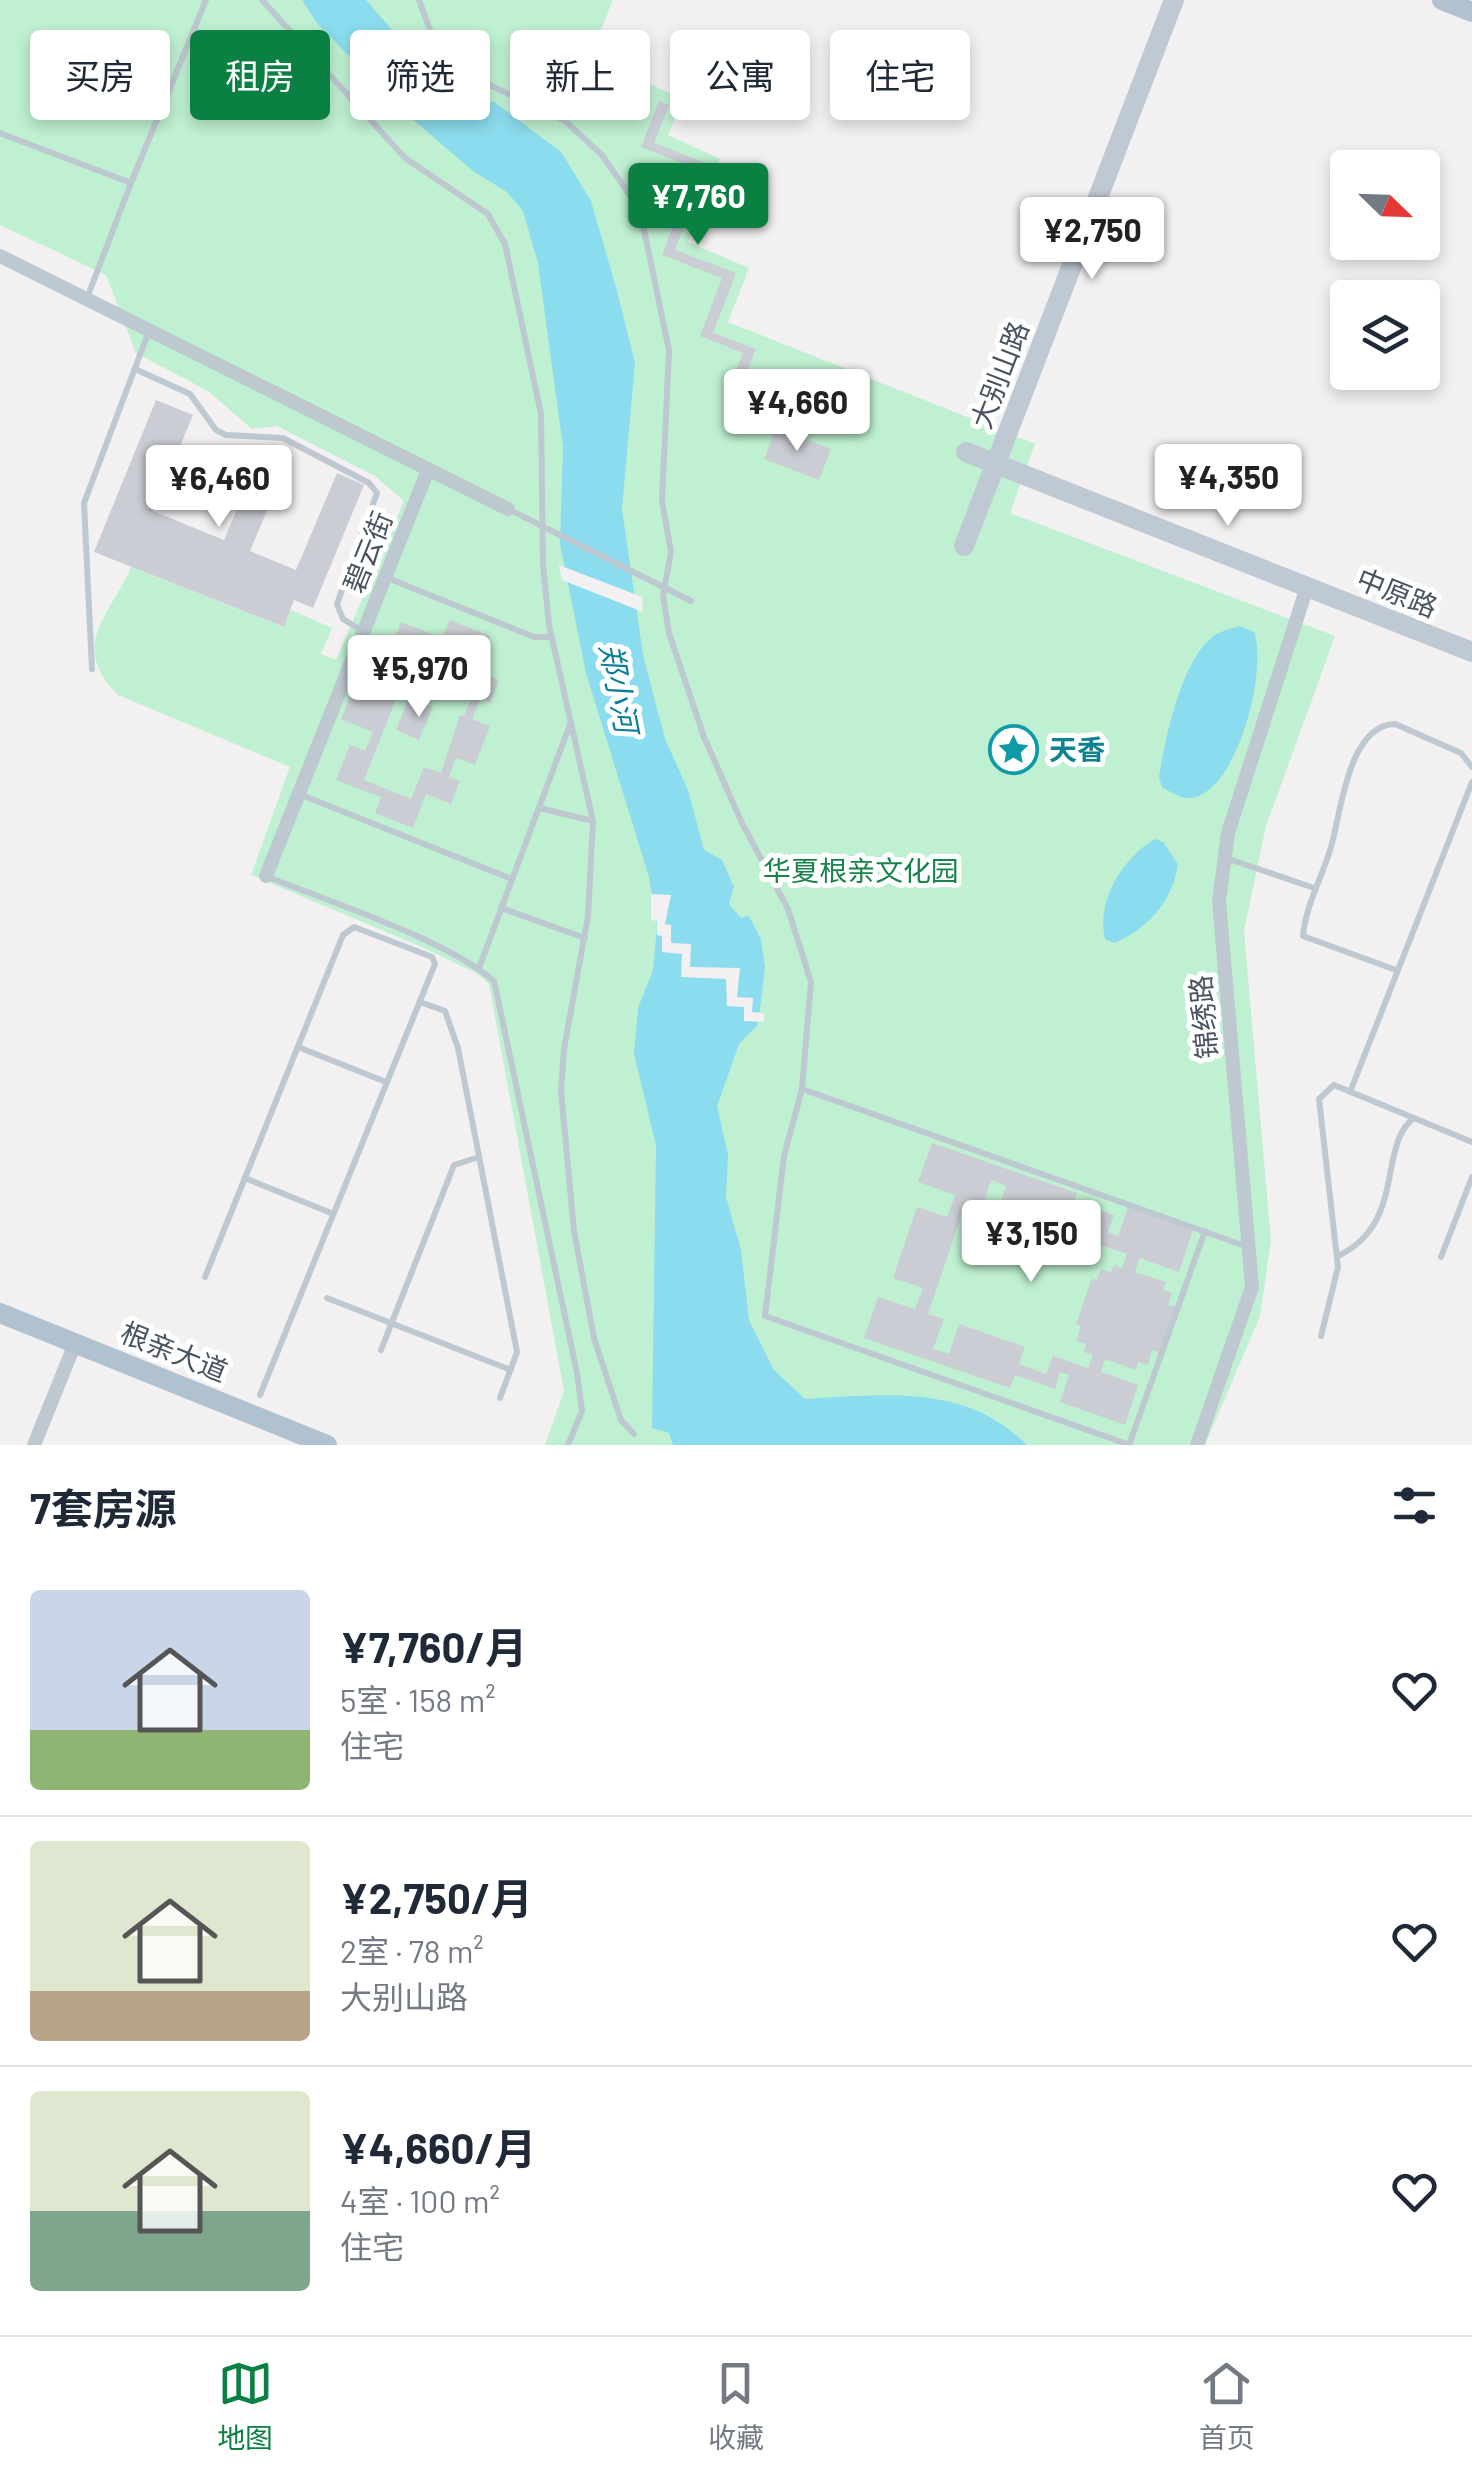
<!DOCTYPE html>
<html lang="zh">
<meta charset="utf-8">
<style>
:root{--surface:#fff;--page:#f2f2f3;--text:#1f2937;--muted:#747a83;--line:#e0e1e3;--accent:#0b8043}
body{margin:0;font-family:Barlow,"Noto Sans SC",sans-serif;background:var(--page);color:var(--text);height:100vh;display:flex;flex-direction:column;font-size:38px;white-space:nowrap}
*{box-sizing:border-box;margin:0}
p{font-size:32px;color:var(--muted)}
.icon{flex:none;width:55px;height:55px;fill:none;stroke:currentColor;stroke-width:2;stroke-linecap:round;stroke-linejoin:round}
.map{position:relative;height:1445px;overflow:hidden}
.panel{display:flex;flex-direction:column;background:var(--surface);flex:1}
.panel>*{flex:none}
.guide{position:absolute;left:30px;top:30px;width:1412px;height:90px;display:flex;gap:20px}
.needle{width:65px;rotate:113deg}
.fabs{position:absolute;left:1330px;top:150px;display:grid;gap:20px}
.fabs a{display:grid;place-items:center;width:110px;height:110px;border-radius:10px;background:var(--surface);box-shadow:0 5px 15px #0003;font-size:50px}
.price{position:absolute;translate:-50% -85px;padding:0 22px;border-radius:10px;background:#fff;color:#222;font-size:32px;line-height:65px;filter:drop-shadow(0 2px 5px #0008)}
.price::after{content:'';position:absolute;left:50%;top:60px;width:30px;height:22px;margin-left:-15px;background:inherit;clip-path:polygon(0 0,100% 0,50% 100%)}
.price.current{background:var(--accent);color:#fff}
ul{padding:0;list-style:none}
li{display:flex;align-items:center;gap:30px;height:250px;padding:0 30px}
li+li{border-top:2px solid var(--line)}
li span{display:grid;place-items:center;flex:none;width:280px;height:200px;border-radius:10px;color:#555}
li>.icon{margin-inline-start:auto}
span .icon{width:120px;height:120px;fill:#fffc;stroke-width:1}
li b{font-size:42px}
h2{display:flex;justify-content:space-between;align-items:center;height:120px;padding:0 30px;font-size:42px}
.tag{padding:0 35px;border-radius:10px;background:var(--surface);box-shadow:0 5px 15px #0003;font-size:35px;line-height:90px}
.tag.current{background:var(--accent);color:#fff}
.menu{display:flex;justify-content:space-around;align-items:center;height:140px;border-top:2px solid var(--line);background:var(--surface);font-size:28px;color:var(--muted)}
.menu a{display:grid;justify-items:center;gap:5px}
.menu .current{color:var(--accent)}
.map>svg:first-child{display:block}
.green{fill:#bff0d1}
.water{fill:#8bdcee}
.pier{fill:#f3f0f1}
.building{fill:#cacdd3;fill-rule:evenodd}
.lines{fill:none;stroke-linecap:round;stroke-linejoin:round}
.lane{stroke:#bec8d0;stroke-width:6}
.street{stroke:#bec8d0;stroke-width:14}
.secondary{stroke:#bec9d4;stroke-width:20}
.primary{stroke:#b0c1cf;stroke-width:20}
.lane-bridge{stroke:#bec8d0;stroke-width:6}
.labels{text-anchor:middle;stroke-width:10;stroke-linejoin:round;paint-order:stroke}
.street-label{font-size:28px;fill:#48545f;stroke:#fff}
.culture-label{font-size:28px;font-weight:bold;fill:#0d838f;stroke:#fff;text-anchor:start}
.park-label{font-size:28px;fill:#168349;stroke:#fff}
.water-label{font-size:30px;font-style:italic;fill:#0b7f98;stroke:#fff}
</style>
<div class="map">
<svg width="1472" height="1445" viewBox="0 0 1472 1445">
<rect width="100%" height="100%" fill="#f3f0f1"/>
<path class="green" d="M 0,0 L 613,0 L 590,57 L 683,99 L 668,135 L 720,159 L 688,242 L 749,268 L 728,322 L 1035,444 L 1010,513 L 1335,636 L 1266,826 L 1244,931 L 1271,1241 L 1260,1316 L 1205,1445 L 545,1445 L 564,1391 L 489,984 L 476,973 L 422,947 L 251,875 L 290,767 L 118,695 C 68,645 110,616 131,567 L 283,627 L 291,610 L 332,628 L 321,654 L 336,660 L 404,501 L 375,476 L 277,426 L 252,429 L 208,391 L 136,353 L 106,275 L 0,225 Z"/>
<g class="water">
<path d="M 302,0 L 366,0 L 424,67 L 485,106 L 493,101 L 561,152 L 591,201 L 617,291 L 635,363 L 622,509 L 643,655 L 665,739 L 688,790 L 704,850 L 722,860 L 734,887 L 729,904 L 741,918 L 749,916 L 761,939 L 765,967 L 758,1025 L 739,1044 L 717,1106 L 728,1154 L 726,1197 L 741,1250 L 749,1320 L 774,1370 L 805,1399 C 884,1395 965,1383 1027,1445 L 673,1445 L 669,1433 L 652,1428 L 656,1145 L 634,1054 L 638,1008 L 653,970 L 657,927 L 649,877 L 586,673 L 560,544 L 563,447 L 538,263 L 523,211 L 507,192 L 473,171 L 396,105 L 317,23 Z"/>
<path d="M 1240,626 L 1254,632 C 1268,668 1238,792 1191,798 C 1180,799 1171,792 1162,787 L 1159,777 C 1165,739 1181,663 1211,638 C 1219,631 1230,629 1240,626 Z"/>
<path d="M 1155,839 L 1163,842 L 1178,864 C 1173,900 1148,929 1114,943 L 1105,939 C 1096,902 1122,858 1155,839 Z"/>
</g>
<g class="pier">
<path d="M 559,565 L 642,597 L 643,612 L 562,580 Z"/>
<path d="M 651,894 L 671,895 L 665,924 L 671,925 L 671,943 L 691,944 L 690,967 L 740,968 L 737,997 L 753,998 L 752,1012 L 764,1013 L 764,1022 L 744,1021 L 744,1007 L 727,1006 L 726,979 L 681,977 L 682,954 L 662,952 L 662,936 L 657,935 L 657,921 L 651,920 Z"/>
</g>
<g class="building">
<path d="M 659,101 L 669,105 L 654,143 L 708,164 L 675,250 L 736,273 L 713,333 L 756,349 L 738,395 L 728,391 L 743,353 L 700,336 L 722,278 L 662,255 L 695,168 L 641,147 Z"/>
<path d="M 156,400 L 193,415 L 153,511 L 224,540 L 264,445 L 290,456 L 250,551 L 296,570 L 337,473 L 364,485 L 313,608 L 294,600 L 284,627 L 94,552 Z"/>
<path d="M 776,428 L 831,449 L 819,480 L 764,459 Z"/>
<path d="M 450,620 L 490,636 L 476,671 L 499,680 L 490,703 L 480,699 L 472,719 L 490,726 L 475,765 L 456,758 L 449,777 L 460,781 L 451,804 L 426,794 L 413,828 L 375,813 L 381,797 L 336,780 L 350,745 L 365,751 L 373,732 L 341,719 L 363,664 L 395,676 L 401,661 L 388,655 L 401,622 L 442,638 ZM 420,638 L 469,657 L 456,689 L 472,696 L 464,716 L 460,715 L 441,773 L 424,767 L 411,799 L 364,780 Z"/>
<path d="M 409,698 L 433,707 L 419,740 L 396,730 Z"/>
<path d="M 932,1143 L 1077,1193 L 1074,1201 L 1114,1215 L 1108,1232 L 1118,1236 L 1128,1207 L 1193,1230 L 1179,1272 L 1140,1258 L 1135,1272 L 1166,1282 L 1163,1290 L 1172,1293 L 1168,1305 L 1176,1307 L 1161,1353 L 1152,1350 L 1148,1365 L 1138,1362 L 1136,1370 L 1105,1359 L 1101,1372 L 1138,1385 L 1125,1425 L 1060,1402 L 1069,1375 L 1060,1372 L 1055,1389 L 1015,1375 L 1010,1388 L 864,1338 L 878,1297 L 915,1309 L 923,1288 L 893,1278 L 917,1207 L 947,1217 L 955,1195 L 918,1182 ZM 991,1180 L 1006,1186 L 998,1210 L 1064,1232 L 1070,1214 L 1098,1224 L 1092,1242 L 1127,1254 L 1122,1268 L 1114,1265 L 1111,1272 L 1101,1269 L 1097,1280 L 1092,1278 L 1076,1324 L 1081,1326 L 1076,1341 L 1086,1344 L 1084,1352 L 1093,1355 L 1088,1368 L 1053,1356 L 1046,1374 L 1019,1364 L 1025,1347 L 959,1324 L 949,1354 L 933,1349 L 944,1319 L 928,1314 L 967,1199 L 983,1205 Z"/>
</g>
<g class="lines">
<g class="lane">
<path d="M 262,0 L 405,158 L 488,214 L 505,244 L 541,414 L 543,565 L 549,625 L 593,821 L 588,916 L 564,1049 L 561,1091 L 574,1231 L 594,1338 L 621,1420 L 634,1434"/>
<path d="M 419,0 L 430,30 L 452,59 L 479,80 L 565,121 L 602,155 L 636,204 L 644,230 L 669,350 L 662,501 L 671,552 L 663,595 L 669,633 L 704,737 L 741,821 L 788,909 L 811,982 L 802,1089 L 784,1156 L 765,1316 L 1130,1445"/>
<path d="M 0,133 L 131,183 L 87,298"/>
<path d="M 131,183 L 206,0"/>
<path d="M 135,369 L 190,394 L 216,430 L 226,435 L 283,438 L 369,483 L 377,493 L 337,604 L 343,619 L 361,630"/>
<path d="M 385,577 L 534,637 L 552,637"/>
<path d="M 92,669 L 84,503 L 149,331"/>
<path d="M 299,794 L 512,879"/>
<path d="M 539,808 L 593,821"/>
<path d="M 1226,858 L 1314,888"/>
<path d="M 268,877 C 330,902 445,939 494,981 L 577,1373 L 582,1411 L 568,1445"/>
<path d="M 501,908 L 585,938"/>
<path d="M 479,968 L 571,722"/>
<path d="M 1396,970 L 1303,936 C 1306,904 1322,878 1331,847 C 1341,813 1348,725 1395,724 L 1461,753 L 1472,767"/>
<path d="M 420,1002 L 445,1011 L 458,1048 L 517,1352 L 500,1398"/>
<path d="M 298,1047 L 386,1082"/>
<path d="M 802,1089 L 1248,1247"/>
<path d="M 1350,1092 L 1472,782"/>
<path d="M 245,1178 L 331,1213"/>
<path d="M 1338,1256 C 1407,1223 1377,1145 1414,1118"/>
<path d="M 1441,1257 L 1472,1177"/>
<path d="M 205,1277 L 343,935 L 354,927 L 432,957 L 435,964 L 260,1395"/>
<path d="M 327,1298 L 511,1370"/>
<path d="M 1321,1336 L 1338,1267 L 1319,1099 L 1334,1085 L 1472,1142"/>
<path d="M 381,1350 L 454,1165 L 479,1157"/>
<path d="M 1129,1445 L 1205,1231"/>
</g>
<g class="street">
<path d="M 0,256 L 508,509"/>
<path d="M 266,876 L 428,470"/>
<path d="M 34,1445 L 76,1341"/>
<path d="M 1197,1445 L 1252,1287 L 1219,901 L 1228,833 L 1307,587"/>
</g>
<g class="secondary">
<path d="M 966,452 L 1472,652"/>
<path d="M 964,546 L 1174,0"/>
</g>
<g class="primary">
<path d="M 1442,0 L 1472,12"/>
<path d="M 0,1313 L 327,1445"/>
</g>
<path class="lane-bridge" d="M 508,509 L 691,601"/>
</g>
<defs>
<symbol id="sight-ring" viewBox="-11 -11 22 22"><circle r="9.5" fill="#fff" stroke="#0f9aa8" stroke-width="1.5"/><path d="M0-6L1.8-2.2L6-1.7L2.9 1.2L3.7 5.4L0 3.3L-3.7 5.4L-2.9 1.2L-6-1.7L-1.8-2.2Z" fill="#0f9aa8"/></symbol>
</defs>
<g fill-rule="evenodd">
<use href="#sight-ring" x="986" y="722" width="55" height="55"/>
</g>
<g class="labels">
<g class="street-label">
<text transform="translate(1000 375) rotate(-69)" y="10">大别山路</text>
<text transform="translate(368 552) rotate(-68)" y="10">碧云街</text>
<text transform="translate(1397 593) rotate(22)" y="10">中原路</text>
<text transform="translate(1204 1017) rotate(-95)" y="10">锦绣路</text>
<text transform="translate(174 1352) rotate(22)" y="10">根亲大道</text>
</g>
<g class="culture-label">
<text x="1049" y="760">天香</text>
</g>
<g class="park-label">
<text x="861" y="881">华夏根亲文化园</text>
</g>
<g class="water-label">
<text transform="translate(618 688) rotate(79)" y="10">郑小河</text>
</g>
</g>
</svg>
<div class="fabs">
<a><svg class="needle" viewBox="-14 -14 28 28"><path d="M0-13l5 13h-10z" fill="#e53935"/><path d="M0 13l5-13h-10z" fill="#747a83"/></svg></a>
<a><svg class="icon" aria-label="layers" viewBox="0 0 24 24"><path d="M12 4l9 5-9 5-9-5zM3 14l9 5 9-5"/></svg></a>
</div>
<b class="price current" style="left:698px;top:248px">¥7,760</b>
<b class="price" style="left:1092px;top:282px">¥2,750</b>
<b class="price" style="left:797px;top:454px">¥4,660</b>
<b class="price" style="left:1228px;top:529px">¥4,350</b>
<b class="price" style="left:219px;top:530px">¥6,460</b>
<b class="price" style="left:419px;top:720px">¥5,970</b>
<b class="price" style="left:1031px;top:1285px">¥3,150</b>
<div class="guide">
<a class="tag">买房</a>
<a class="tag current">租房</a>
<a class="tag">筛选</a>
<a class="tag">新上</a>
<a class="tag">公寓</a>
<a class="tag">住宅</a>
</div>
</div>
<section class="panel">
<h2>7套房源<svg class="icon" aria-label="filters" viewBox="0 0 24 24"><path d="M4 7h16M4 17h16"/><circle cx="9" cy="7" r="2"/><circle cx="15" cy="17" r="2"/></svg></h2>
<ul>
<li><span style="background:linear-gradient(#c9d6e8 70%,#8fb573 0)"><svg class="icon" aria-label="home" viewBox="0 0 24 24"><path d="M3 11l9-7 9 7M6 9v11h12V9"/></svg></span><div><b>¥7,760/月</b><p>5室 · 158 m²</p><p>住宅</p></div><svg class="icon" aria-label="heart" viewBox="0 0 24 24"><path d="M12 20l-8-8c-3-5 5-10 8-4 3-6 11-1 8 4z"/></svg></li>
<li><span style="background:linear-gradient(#dfe7d0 75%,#b9a48a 0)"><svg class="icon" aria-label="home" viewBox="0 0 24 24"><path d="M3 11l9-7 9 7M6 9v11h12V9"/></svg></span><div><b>¥2,750/月</b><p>2室 · 78 m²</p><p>大别山路</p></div><svg class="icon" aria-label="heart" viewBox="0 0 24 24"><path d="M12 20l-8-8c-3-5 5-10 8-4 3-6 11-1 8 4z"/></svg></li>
<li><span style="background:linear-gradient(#dfe7d0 60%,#7fa58c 0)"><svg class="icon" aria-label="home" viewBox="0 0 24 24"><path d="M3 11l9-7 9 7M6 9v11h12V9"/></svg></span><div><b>¥4,660/月</b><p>4室 · 100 m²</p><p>住宅</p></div><svg class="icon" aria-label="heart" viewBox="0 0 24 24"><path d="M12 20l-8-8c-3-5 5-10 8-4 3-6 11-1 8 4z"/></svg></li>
</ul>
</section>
<nav class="menu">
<a class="current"><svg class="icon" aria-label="map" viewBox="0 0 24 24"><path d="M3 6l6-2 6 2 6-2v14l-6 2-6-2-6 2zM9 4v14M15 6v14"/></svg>地图</a>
<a><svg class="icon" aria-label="saved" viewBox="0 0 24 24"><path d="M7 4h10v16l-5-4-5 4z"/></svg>收藏</a>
<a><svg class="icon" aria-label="home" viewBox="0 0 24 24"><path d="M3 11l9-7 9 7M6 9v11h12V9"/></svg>首页</a>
</nav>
